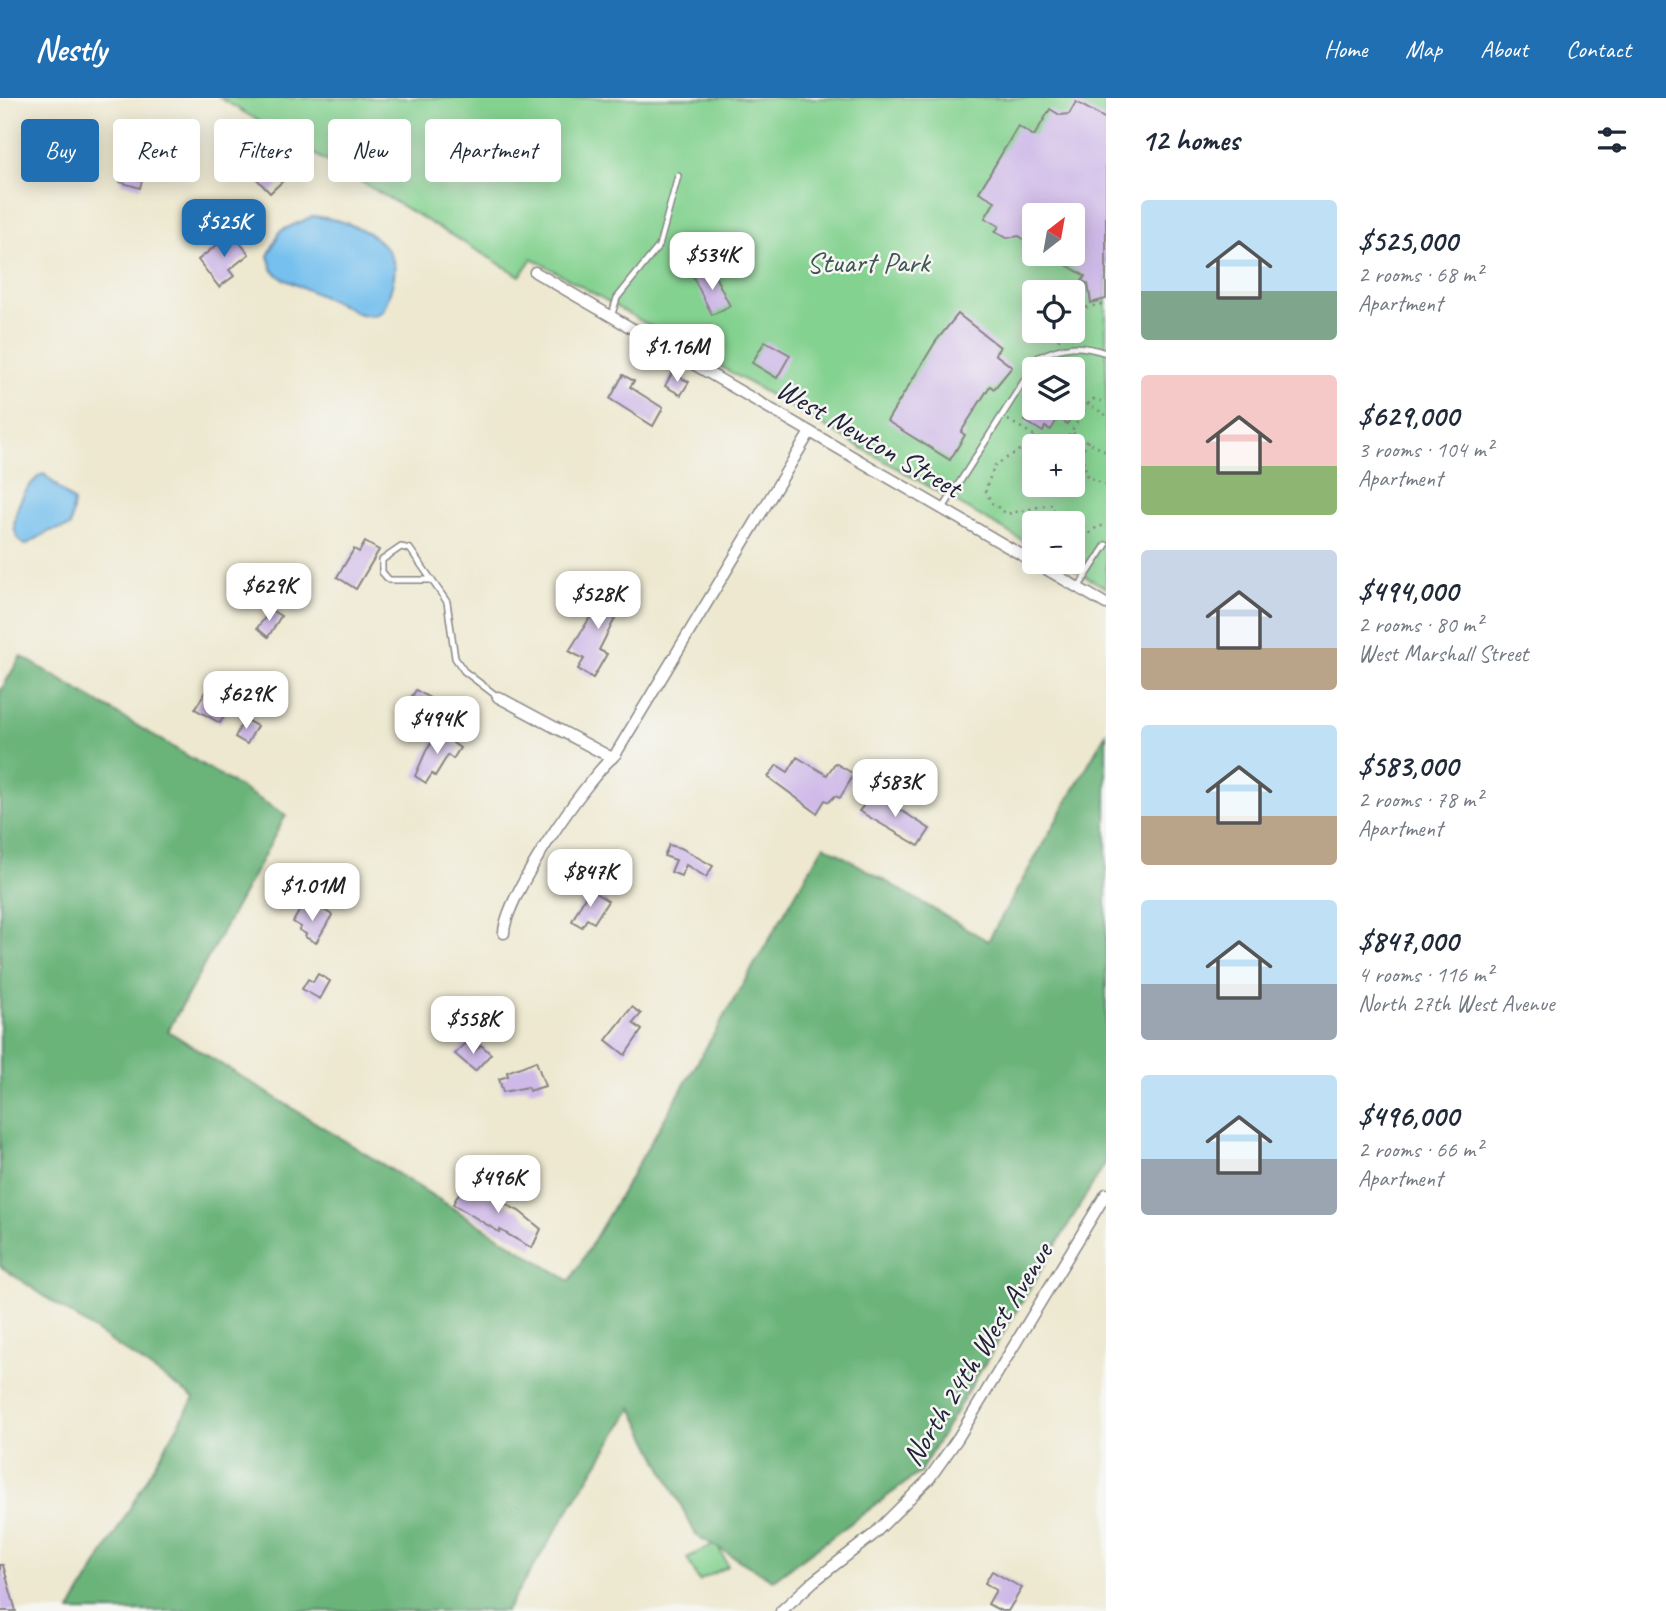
<!DOCTYPE html>
<meta charset="utf-8">
<style>
:root{--surface:#fff;--page:#f2f2f3;--text:#1f2937;--muted:#747a83;--accent:#1f6fb2}
body{margin:0;font-family:Caveat,sans-serif;background:var(--page);color:var(--text);height:100vh;display:flex;flex-direction:column;font-size:26px;white-space:nowrap}
*{box-sizing:border-box;margin:0}
p{font-size:23px;color:var(--muted)}
.icon{flex:none;width:38px;height:38px;fill:none;stroke:currentColor;stroke-width:2;stroke-linecap:round;stroke-linejoin:round}
.map{position:relative;flex:1;overflow:hidden}
.panel{display:flex;flex-direction:column;background:var(--surface);width:560px}
.panel>*{flex:none}
.hud{position:absolute;left:21px;top:21px;width:665px;height:63px;display:flex;gap:14px}
.needle{width:46px;rotate:31deg}
.controls{position:absolute;left:1022px;top:105px;display:grid;gap:14px}
.controls a{display:grid;place-items:center;width:63px;height:63px;border-radius:7px;background:var(--surface);box-shadow:0 4px 18px #0003;font-size:35px}
.price{position:absolute;translate:-50% -60px;padding:0 16px;border-radius:14px;background:#fff;color:#222;font-size:23px;line-height:46px;filter:drop-shadow(0 2px 4px #0008)}
.price::after{content:'';position:absolute;left:50%;top:42px;width:21px;height:16px;margin-left:-10px;background:inherit;clip-path:polygon(0 0,100% 0,50% 100%)}
.price.selected{background:var(--accent);color:#fff}
ul{padding:0;list-style:none}
li{display:flex;align-items:center;gap:21px;height:175px;padding:0 35px}
li span{display:grid;place-items:center;flex:none;width:196px;height:140px;border-radius:7px;color:#555}
li>.icon{margin-inline-start:auto}
span .icon{width:84px;height:84px;fill:#fffc;stroke-width:1}
li b{font-size:30px}
h2{display:flex;justify-content:space-between;align-items:center;height:84px;padding:0 35px;font-size:30px}
.tag{padding:0 24px;border-radius:7px;background:var(--surface);box-shadow:0 4px 18px #0003;font-size:24px;line-height:63px}
.tag.selected{background:var(--accent);color:#fff}
header{display:flex;align-items:center;gap:42px;box-sizing:border-box;height:98px;padding:0 35px;background:var(--accent);color:#fff}
header strong{font-size:33px}
nav{display:flex;gap:38px;margin-inline-start:auto;font-size:24px}
main{display:flex;flex:1;min-height:0}
.map>svg:first-child{display:block}
.green{fill:#84d290;stroke:#537a66;stroke-width:2;fill-rule:evenodd}
.forest{fill:#6bb47a;stroke:#466b5a;stroke-width:2}
.water{fill:#75c0ee;stroke:#4c7194;stroke-width:2}
.building{fill:#cfb9e8}
.lines{fill:none;stroke-linecap:round;stroke-linejoin:round}
.lane-casing{stroke:#888585;stroke-width:8}
.street-casing{stroke:#888585;stroke-width:13}
.path{stroke:#888585;stroke-width:2.5;stroke-dasharray:2 5;stroke-linecap:butt}
.lane{stroke:#fff;stroke-width:5}
.street{stroke:#fff;stroke-width:10}
.labels{text-anchor:middle;stroke-width:5;stroke-linejoin:round;paint-order:stroke}
.park-label{font-size:30px;fill:#3f5754;stroke:#f6f6f2}
.street-label{font-size:30px;fill:#22223b;stroke:#f6f6f2}
</style>
<header>
<strong>Nestly</strong>
<nav><a>Home</a><a>Map</a><a>About</a><a>Contact</a></nav>
</header>
<main>
<div class="map">
<svg width="1106" height="1513" viewBox="0 0 1106 1513">
<rect width="100%" height="100%" fill="#f6f6f2"/>
<filter id="ink" filterUnits="userSpaceOnUse"><feTurbulence type="fractalNoise" baseFrequency=".0143" numOctaves="2"/><feDisplacementMap in="SourceGraphic" scale="14" xChannelSelector="R" yChannelSelector="G"/><feConvolveMatrix kernelMatrix="1 2 1 2 8 2 1 2 1" color-interpolation-filters="sRGB"/></filter>
<filter id="wash" filterUnits="userSpaceOnUse"><feTurbulence type="fractalNoise" baseFrequency=".00686" numOctaves="4" result="noise"/><feDisplacementMap in="SourceGraphic" scale="28" xChannelSelector="R" yChannelSelector="G"/><feGaussianBlur stdDeviation="1.57" result="paint"/><feColorMatrix in="noise" values="0 0 0 0 0 0 0 0 0 0 0 0 0 0 0 0 0 1.4 0 .05"/><feComposite in="paint" operator="in"/></filter>
<g filter="url(#wash)">
<rect width="100%" height="100%" fill="#ede8cf"/>
<g class="green">
<path d="M 220,0 L 1106,0 L 1106,490 L 1060,464 L 1073,464 L 1073,425 L 1034,425 L 1034,449 L 532,160 L 520,178 ZM 1034,117 L 1073,117 L 1073,156 L 1034,156 ZM 1034,194 L 1073,194 L 1073,233 L 1034,233 ZM 1034,271 L 1073,271 L 1073,310 L 1034,310 ZM 1034,348 L 1073,348 L 1073,387 L 1034,387 Z"/>
<path d="M 716,1445 L 728,1468 L 699,1483 L 687,1460 Z"/>
</g>
<path class="forest" d="M 21,558 L 286,717 L 168,933 L 570,1183 L 824,747 L 988,843 L 1106,635 L 1106,1064 L 919,1375 L 773,1482 L 696,1437 L 632,1310 L 506,1513 L 70,1513 L 194,1300 L 0,1168 L 0,594 Z"/>
<g class="water">
<path d="M 313,118 C 341,121 386,134 394,166 C 397,179 388,201 383,213 C 373,220 359,218 351,211 L 283,181 L 273,173 L 268,158 L 280,133 Z"/>
<path d="M 44,376 L 74,404 L 70,429 L 50,433 L 25,447 C 0,433 25,383 44,376 Z"/>
</g>
<g id="blocks">
<g class="building">
<path d="M 1076,4 L 1106,21 L 1106,201 L 1091,205 L 1088,186 L 1082,183 L 1085,178 L 1048,156 L 1073,156 L 1073,117 L 1034,117 L 1034,148 L 1019,138 L 1007,140 L 995,134 L 999,128 L 985,120 L 995,103 L 979,94 L 1018,28 L 1034,38 L 1050,11 L 1060,17 L 1069,16 Z"/>
<path d="M 276,56 L 290,72 L 283,78 L 285,81 L 270,95 L 253,77 Z"/>
<path d="M 125,62 L 146,67 L 140,90 L 120,84 Z"/>
<path d="M 232,135 L 249,156 L 229,172 L 234,178 L 219,189 L 198,162 Z"/>
<path d="M 711,170 L 730,208 L 712,217 L 693,179 Z"/>
<path d="M 958,216 L 1000,249 L 995,256 L 1012,269 L 994,291 L 990,288 L 961,334 L 965,337 L 950,362 L 887,323 L 936,243 Z"/>
<path d="M 765,243 L 790,257 L 777,280 L 752,265 Z"/>
<path d="M 672,275 L 689,284 L 681,297 L 665,288 Z"/>
<path d="M 623,277 L 634,283 L 630,289 L 663,310 L 653,328 L 610,301 Z"/>
<path d="M 1033,310 L 1077,310 L 1067,326 L 1058,320 L 1051,332 L 1045,329 L 1043,334 L 1025,323 Z"/>
<path d="M 365,444 L 379,452 L 356,491 L 337,479 L 354,451 L 359,454 Z"/>
<path d="M 611,486 L 628,495 L 599,552 L 607,556 L 593,580 L 578,571 L 584,561 L 569,553 Z"/>
<path d="M 271,512 L 281,518 L 268,539 L 257,530 Z"/>
<path d="M 209,587 L 234,601 L 220,625 L 195,611 Z"/>
<path d="M 416,592 L 435,603 L 427,616 L 408,605 Z"/>
<path d="M 244,621 L 257,628 L 247,646 L 235,639 Z"/>
<path d="M 440,632 L 455,641 L 453,645 L 460,650 L 453,661 L 448,657 L 435,678 L 432,676 L 426,685 L 415,678 L 426,653 Z"/>
<path d="M 797,659 L 827,677 L 835,665 L 854,676 L 840,700 L 835,698 L 829,704 L 825,702 L 817,715 L 768,679 L 777,667 L 788,674 Z"/>
<path d="M 874,695 L 930,731 L 919,748 L 859,713 Z"/>
<path d="M 669,747 L 681,750 L 713,768 L 706,779 L 686,767 L 681,778 L 671,774 L 676,762 L 664,758 Z"/>
<path d="M 589,791 L 608,803 L 594,825 L 587,821 L 582,829 L 572,823 Z"/>
<path d="M 302,808 L 312,814 L 318,815 L 321,810 L 332,817 L 316,845 L 305,839 L 306,836 L 299,832 L 301,829 L 293,824 Z"/>
<path d="M 318,876 L 330,883 L 320,901 L 302,891 L 308,881 L 313,884 Z"/>
<path d="M 632,909 L 641,916 L 633,925 L 642,932 L 625,957 L 606,942 Z"/>
<path d="M 466,944 L 475,953 L 481,947 L 491,956 L 475,973 L 455,956 Z"/>
<path d="M 536,963 L 545,988 L 529,993 L 528,989 L 503,994 L 499,981 L 508,978 L 507,974 Z"/>
<path d="M 464,1086 L 519,1113 L 541,1131 L 532,1150 L 500,1132 L 499,1134 L 453,1106 Z"/>
<path d="M 0,1467 L 3,1467 L 16,1513 L 0,1513 Z"/>
<path d="M 992,1473 L 1022,1490 L 1008,1513 L 1001,1513 L 988,1506 L 996,1492 L 985,1485 Z"/>
</g>
</g>
</g>
<g filter="url(#ink)">
<use href="#blocks" fill-opacity="0" stroke="#888585" stroke-width="2"/>
<g class="lines">
<defs>
<g id="lane">
<path d="M 611,219 L 617,200 L 659,148 L 678,78"/>
<path d="M 942,412 L 1039,259 C 1064,247 1079,246 1106,255"/>
<path d="M 431,482 L 389,482 L 382,474 L 382,462 L 401,449 L 410,451 L 447,504 L 455,560 L 464,573 L 498,599"/>
<path d="M 1078,490 L 1106,447"/>
</g>
<g id="street">
<path d="M 535,174 L 1106,506"/>
<path d="M 498,599 L 612,660"/>
<path d="M 504,835 C 505,799 586,681 615,657 L 810,334"/>
<path d="M 781,1513 L 814,1483 L 873,1437 L 929,1381 L 958,1340 L 1106,1096"/>
</g>
</defs>
<use href="#lane" class="lane-casing"/>
<use href="#street" class="street-casing"/>
<g class="path">
<path d="M 1073,225 L 1083,210 L 1106,205"/>
<path d="M 1058,242 L 1069,233"/>
<path d="M 1088,306 L 1093,301 L 1106,304"/>
<path d="M 1106,317 L 1088,306 L 1071,334 L 1106,354"/>
<path d="M 1008,322 L 1035,338"/>
<path d="M 1088,343 L 1082,355 L 1087,378 L 1106,387"/>
<path d="M 1053,348 L 1035,338 L 1030,346 L 995,367 L 985,392 L 992,405 L 1007,416 L 1052,406 L 1058,425"/>
<path d="M 1060,348 L 1071,335"/>
<path d="M 1073,443 L 1077,446 L 1097,429 L 1106,427"/>
</g>
<use href="#lane" class="lane"/>
<use href="#street" class="street"/>
</g>
</g>
<g class="labels">
<g class="park-label">
<text x="868" y="174">Stuart Park</text>
</g>
<g class="street-label">
<text transform="translate(869 340) rotate(30)" y="10">West Newton Street</text>
<text transform="translate(977 1256) rotate(-58)" y="10">North 24th West Avenue</text>
</g>
</g>
</svg>
<div class="controls">
<a><svg class="needle" viewBox="-14 -14 28 28"><path d="M0-13l5 13h-10z" fill="#e53935"/><path d="M0 13l5-13h-10z" fill="#747a83"/></svg></a>
<a><svg class="icon" aria-label="locate" viewBox="0 0 24 24"><circle cx="12" cy="12" r="6"/><path d="M12 2v4M12 18v4M2 12h4M18 12h4"/></svg></a>
<a><svg class="icon" aria-label="layers" viewBox="0 0 24 24"><path d="M12 4l9 5-9 5-9-5zM3 14l9 5 9-5"/></svg></a>
<a>+</a>
<a>−</a>
</div>
<b class="price selected" style="left:224px;top:161px">$525K</b>
<b class="price" style="left:712px;top:194px">$534K</b>
<b class="price" style="left:677px;top:286px">$1.16M</b>
<b class="price" style="left:269px;top:525px">$629K</b>
<b class="price" style="left:598px;top:533px">$528K</b>
<b class="price" style="left:246px;top:633px">$629K</b>
<b class="price" style="left:437px;top:658px">$494K</b>
<b class="price" style="left:895px;top:721px">$583K</b>
<b class="price" style="left:590px;top:811px">$847K</b>
<b class="price" style="left:312px;top:825px">$1.01M</b>
<b class="price" style="left:473px;top:958px">$558K</b>
<b class="price" style="left:498px;top:1117px">$496K</b>
<div class="hud">
<a class="tag selected">Buy</a>
<a class="tag">Rent</a>
<a class="tag">Filters</a>
<a class="tag">New</a>
<a class="tag">Apartment</a>
</div>
</div>
<section class="panel">
<h2>12 homes<svg class="icon" aria-label="filters" viewBox="0 0 24 24"><path d="M4 7h16M4 17h16"/><circle cx="9" cy="7" r="2"/><circle cx="15" cy="17" r="2"/></svg></h2>
<ul>
<li><span style="background:linear-gradient(#bfe0f5 65%,#7fa58c 0)"><svg class="icon" aria-label="home" viewBox="0 0 24 24"><path d="M3 11l9-7 9 7M6 9v11h12V9"/></svg></span><div><b>$525,000</b><p>2 rooms · 68 m²</p><p>Apartment</p></div></li>
<li><span style="background:linear-gradient(#f6c9c9 65%,#8fb573 0)"><svg class="icon" aria-label="home" viewBox="0 0 24 24"><path d="M3 11l9-7 9 7M6 9v11h12V9"/></svg></span><div><b>$629,000</b><p>3 rooms · 104 m²</p><p>Apartment</p></div></li>
<li><span style="background:linear-gradient(#c9d6e8 70%,#b9a48a 0)"><svg class="icon" aria-label="home" viewBox="0 0 24 24"><path d="M3 11l9-7 9 7M6 9v11h12V9"/></svg></span><div><b>$494,000</b><p>2 rooms · 80 m²</p><p>West Marshall Street</p></div></li>
<li><span style="background:linear-gradient(#bfe0f5 65%,#b9a48a 0)"><svg class="icon" aria-label="home" viewBox="0 0 24 24"><path d="M3 11l9-7 9 7M6 9v11h12V9"/></svg></span><div><b>$583,000</b><p>2 rooms · 78 m²</p><p>Apartment</p></div></li>
<li><span style="background:linear-gradient(#bfe0f5 60%,#9aa5b1 0)"><svg class="icon" aria-label="home" viewBox="0 0 24 24"><path d="M3 11l9-7 9 7M6 9v11h12V9"/></svg></span><div><b>$847,000</b><p>4 rooms · 116 m²</p><p>North 27th West Avenue</p></div></li>
<li><span style="background:linear-gradient(#bfe0f5 60%,#9aa5b1 0)"><svg class="icon" aria-label="home" viewBox="0 0 24 24"><path d="M3 11l9-7 9 7M6 9v11h12V9"/></svg></span><div><b>$496,000</b><p>2 rooms · 66 m²</p><p>Apartment</p></div></li>
</ul>
</section>
</main>
